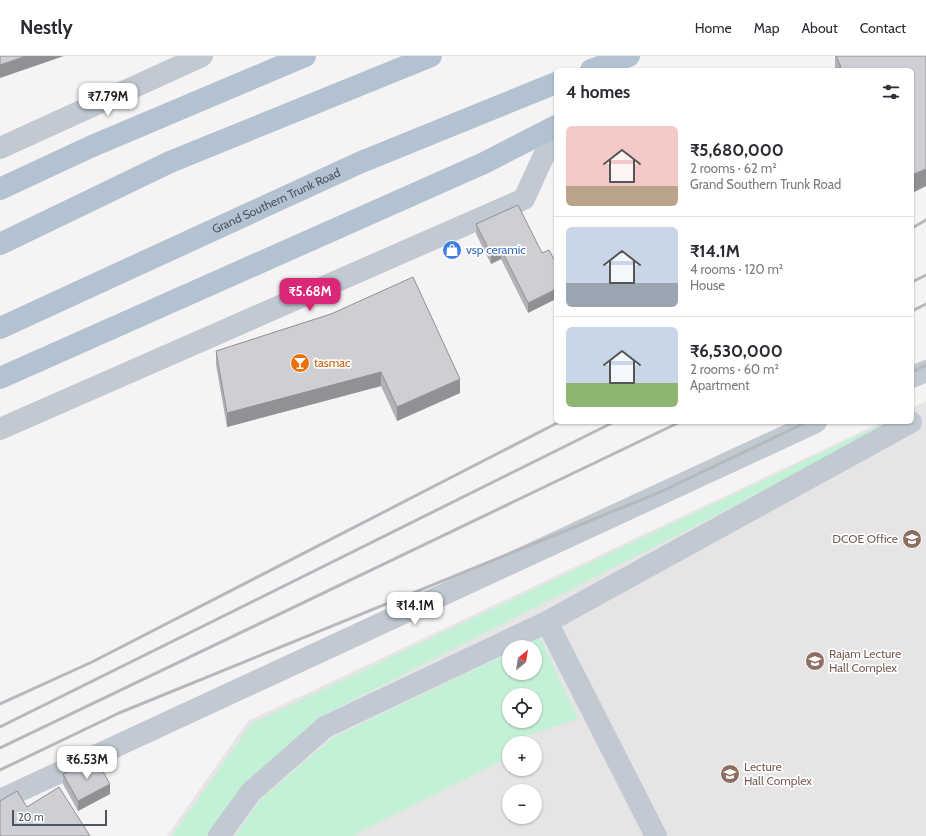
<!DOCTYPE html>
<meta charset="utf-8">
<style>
:root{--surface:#fff;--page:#f7f7f7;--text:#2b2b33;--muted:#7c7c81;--line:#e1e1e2;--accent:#db2777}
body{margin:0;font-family:Cabin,sans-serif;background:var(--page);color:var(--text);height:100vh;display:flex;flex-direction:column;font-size:15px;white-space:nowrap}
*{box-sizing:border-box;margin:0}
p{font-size:13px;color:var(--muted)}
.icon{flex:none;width:22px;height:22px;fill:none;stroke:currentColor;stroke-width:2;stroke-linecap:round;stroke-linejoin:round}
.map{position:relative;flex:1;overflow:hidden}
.side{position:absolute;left:554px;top:12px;width:360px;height:356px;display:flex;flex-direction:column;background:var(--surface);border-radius:6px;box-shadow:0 1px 3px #0004}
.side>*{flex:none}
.needle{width:26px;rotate:30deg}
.buttons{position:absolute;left:502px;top:584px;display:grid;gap:8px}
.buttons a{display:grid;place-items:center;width:40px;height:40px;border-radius:50%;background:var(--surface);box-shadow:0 1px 3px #0004;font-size:20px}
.scale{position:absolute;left:12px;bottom:10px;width:95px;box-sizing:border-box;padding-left:4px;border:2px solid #4a5661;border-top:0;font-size:11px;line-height:14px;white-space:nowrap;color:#4a5661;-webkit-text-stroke:3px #fff;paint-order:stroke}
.price{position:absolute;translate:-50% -34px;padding:0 9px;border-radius:8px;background:#fff;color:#222;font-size:13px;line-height:26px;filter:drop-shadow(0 1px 2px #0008)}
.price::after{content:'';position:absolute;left:50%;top:24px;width:12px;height:9px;margin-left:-6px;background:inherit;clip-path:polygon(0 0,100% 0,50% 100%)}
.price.current{background:var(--accent);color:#fff}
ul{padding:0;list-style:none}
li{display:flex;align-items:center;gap:12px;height:100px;padding:0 12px}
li+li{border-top:1px solid var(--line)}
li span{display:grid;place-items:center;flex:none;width:112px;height:80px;border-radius:6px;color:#555}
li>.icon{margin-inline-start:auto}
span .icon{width:48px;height:48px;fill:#fffc;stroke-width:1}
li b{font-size:17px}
h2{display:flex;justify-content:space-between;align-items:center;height:48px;padding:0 12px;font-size:17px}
header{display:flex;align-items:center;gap:24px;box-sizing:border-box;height:56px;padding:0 20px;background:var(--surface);border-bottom:1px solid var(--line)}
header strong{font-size:19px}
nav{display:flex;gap:22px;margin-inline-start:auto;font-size:14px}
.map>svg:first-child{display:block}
.education{fill:#e6e4e5;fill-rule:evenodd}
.green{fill:#c3f1d5;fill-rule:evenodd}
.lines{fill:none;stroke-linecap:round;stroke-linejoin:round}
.minor{stroke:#c1cad2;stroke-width:22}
.major{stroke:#b3c2d1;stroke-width:22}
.rail{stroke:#b5b8bd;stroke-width:3}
.wall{fill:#b0b2b7}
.shaded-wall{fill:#909195}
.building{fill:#cdcfd5;stroke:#909195}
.labels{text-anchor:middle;stroke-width:3.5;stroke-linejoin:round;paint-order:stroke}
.street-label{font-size:12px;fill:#4a5661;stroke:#fff}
.shop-label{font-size:12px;fill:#366cbe;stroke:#fff;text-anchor:start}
.food-label{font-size:12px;fill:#c56008;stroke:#fff;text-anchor:start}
.education-label{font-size:12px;fill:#785e54;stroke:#fff;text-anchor:start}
</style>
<header>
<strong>Nestly</strong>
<nav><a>Home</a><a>Map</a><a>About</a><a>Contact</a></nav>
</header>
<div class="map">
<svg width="926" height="780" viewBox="0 0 926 780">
<rect width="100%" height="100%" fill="#f5f3f3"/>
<path class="education" d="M 926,345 L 926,780 L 167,780 L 248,665 L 882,366 L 912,366 L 912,352 ZM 509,591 L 535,591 L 535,617 L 509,617 ZM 509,639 L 535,639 L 535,665 L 509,665 ZM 509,687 L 535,687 L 535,713 L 509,713 ZM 509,735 L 535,735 L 535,761 L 509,761 Z"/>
<g class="green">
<path d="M 886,366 L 899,366 L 318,662 L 241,732 L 207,780 L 172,780 L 251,668 Z"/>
<path d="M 540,582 L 578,663 L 526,680 L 523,687 L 509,687 L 509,701 L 352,780 L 235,780 L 262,742 L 334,681 L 509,597 L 509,617 L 535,617 L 535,591 L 521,591 ZM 509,639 L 535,639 L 535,665 L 509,665 Z"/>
</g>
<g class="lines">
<g class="minor">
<path d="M 0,92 L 202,0"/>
<path d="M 912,321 L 926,315"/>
<path d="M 0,373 L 524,143 L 556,73"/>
<path d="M 547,566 L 656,780"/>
<path d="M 0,744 L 816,366"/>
<path d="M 219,780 L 251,736 L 325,671 L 547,566 L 911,366"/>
</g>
<g class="major">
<path d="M 591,14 L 629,0"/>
<path d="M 0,133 L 90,91 L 305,0"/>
<path d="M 0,188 L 170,106 L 431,0"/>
<path id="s1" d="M 0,272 L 359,107 L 556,27"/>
<path d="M 0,322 L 484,107 L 556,70"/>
</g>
<g class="rail">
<path d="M 912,172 L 926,164"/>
<path d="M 912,226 L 926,219"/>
<path d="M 912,255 L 926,248"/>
<path d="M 912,316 L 926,309"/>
<path d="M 0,648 L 92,606 L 559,366"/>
<path d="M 0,671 L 614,366"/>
<path d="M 0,692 L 680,366"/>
<path d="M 0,714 L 119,657 L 658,437 L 807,366"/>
</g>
</g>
<g class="wall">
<path d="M 835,0 L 926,0 L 926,130 L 912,137 L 912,14 L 835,14 Z"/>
<path d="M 476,168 L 542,197 L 528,257 L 501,203 L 491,208 L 476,178 Z"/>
<path d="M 331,258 L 460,337 L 397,365 L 381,330 L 227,371 L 216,309 L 216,295 Z"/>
<path d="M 63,718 L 110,738 L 78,755 L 63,728 Z"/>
</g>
<g class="shaded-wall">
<path d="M 26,0 L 64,0 L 0,22 L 0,9 Z"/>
<path d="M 926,113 L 926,130 L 912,137 L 912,119 Z"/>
<path d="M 501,193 L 501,203 L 491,208 L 491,198 Z"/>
<path d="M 556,233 L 556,243 L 528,257 L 528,247 Z"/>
<path d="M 381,316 L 381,330 L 227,371 L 227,357 Z"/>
<path d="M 460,323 L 460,337 L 397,365 L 397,351 Z"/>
<path d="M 110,728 L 110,738 L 78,755 L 78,745 Z"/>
</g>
<g class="building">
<path d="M 0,0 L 26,0 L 0,9 Z"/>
<path d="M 836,0 L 926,0 L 926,113 L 912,119 L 912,14 L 835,14 L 841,11 Z"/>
<path d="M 518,149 L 542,197 L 549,194 L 556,207 L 556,233 L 528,247 L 501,193 L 491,198 L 476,168 Z"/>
<path d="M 413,221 L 460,323 L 397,351 L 381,316 L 227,357 L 216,295 L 331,258 Z"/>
<path d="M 96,703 L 110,728 L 78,745 L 63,718 Z"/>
<path d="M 59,731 L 90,780 L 0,780 L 0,745 L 17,735 L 27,751 Z"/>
</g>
<defs>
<symbol id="shop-disc" viewBox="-11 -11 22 22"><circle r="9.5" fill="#3f7fe0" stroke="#fff"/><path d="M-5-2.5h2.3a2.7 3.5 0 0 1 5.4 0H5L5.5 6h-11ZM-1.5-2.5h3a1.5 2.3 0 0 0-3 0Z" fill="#fff"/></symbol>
<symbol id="bar-disc" viewBox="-11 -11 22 22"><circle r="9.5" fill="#e8710a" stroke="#fff"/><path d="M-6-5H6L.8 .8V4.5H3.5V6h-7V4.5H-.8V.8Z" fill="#fff"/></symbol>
<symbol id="university-disc" viewBox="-11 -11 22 22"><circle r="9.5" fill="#8d6e63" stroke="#fff"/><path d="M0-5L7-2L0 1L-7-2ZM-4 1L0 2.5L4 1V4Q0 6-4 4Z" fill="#fff"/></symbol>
</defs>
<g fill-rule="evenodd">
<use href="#shop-disc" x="441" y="183" width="22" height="22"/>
<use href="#bar-disc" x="289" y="296" width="22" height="22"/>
<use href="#university-disc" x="901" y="472" width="22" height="22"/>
<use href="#university-disc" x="804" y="594" width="22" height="22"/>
<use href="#university-disc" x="719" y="707" width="22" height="22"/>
</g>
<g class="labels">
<g class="street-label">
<text dy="4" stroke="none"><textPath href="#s1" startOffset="304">Grand Southern Trunk Road</textPath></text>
</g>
<g class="shop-label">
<text x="466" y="198">vsp ceramic</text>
</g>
<g class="food-label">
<text x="314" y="311">tasmac</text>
</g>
<g class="education-label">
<text x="898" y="487" text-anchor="end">DCOE Office</text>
<text x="829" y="602">Rajam Lecture<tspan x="829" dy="14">Hall Complex</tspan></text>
<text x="744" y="715">Lecture<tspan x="744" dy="14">Hall Complex</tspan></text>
</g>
</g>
</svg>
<div class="buttons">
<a><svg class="needle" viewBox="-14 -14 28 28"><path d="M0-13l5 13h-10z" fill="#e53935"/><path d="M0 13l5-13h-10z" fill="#7c7c81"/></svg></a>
<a><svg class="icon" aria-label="locate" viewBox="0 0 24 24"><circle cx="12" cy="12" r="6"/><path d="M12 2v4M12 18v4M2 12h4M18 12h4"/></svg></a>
<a>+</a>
<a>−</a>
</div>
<div class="scale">20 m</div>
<b class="price" style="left:108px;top:61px">₹7.79M</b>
<b class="price current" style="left:310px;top:256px">₹5.68M</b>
<b class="price" style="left:415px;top:570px">₹14.1M</b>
<b class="price" style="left:87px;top:724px">₹6.53M</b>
<section class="side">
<h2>4 homes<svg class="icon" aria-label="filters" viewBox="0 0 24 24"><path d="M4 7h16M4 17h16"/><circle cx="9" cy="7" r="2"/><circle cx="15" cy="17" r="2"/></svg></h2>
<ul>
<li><span style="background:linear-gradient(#f6c9c9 75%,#b9a48a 0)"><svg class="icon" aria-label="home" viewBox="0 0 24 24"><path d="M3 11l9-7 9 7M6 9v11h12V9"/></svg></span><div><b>₹5,680,000</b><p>2 rooms · 62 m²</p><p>Grand Southern Trunk Road</p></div></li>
<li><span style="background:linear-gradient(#c9d6e8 70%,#9aa5b1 0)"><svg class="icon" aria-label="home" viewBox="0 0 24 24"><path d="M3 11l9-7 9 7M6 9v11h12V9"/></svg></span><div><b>₹14.1M</b><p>4 rooms · 120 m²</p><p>House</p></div></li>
<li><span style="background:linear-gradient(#c9d6e8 70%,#8fb573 0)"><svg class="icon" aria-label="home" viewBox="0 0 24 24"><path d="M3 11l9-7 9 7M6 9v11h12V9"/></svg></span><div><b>₹6,530,000</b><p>2 rooms · 60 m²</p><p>Apartment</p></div></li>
</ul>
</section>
</div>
